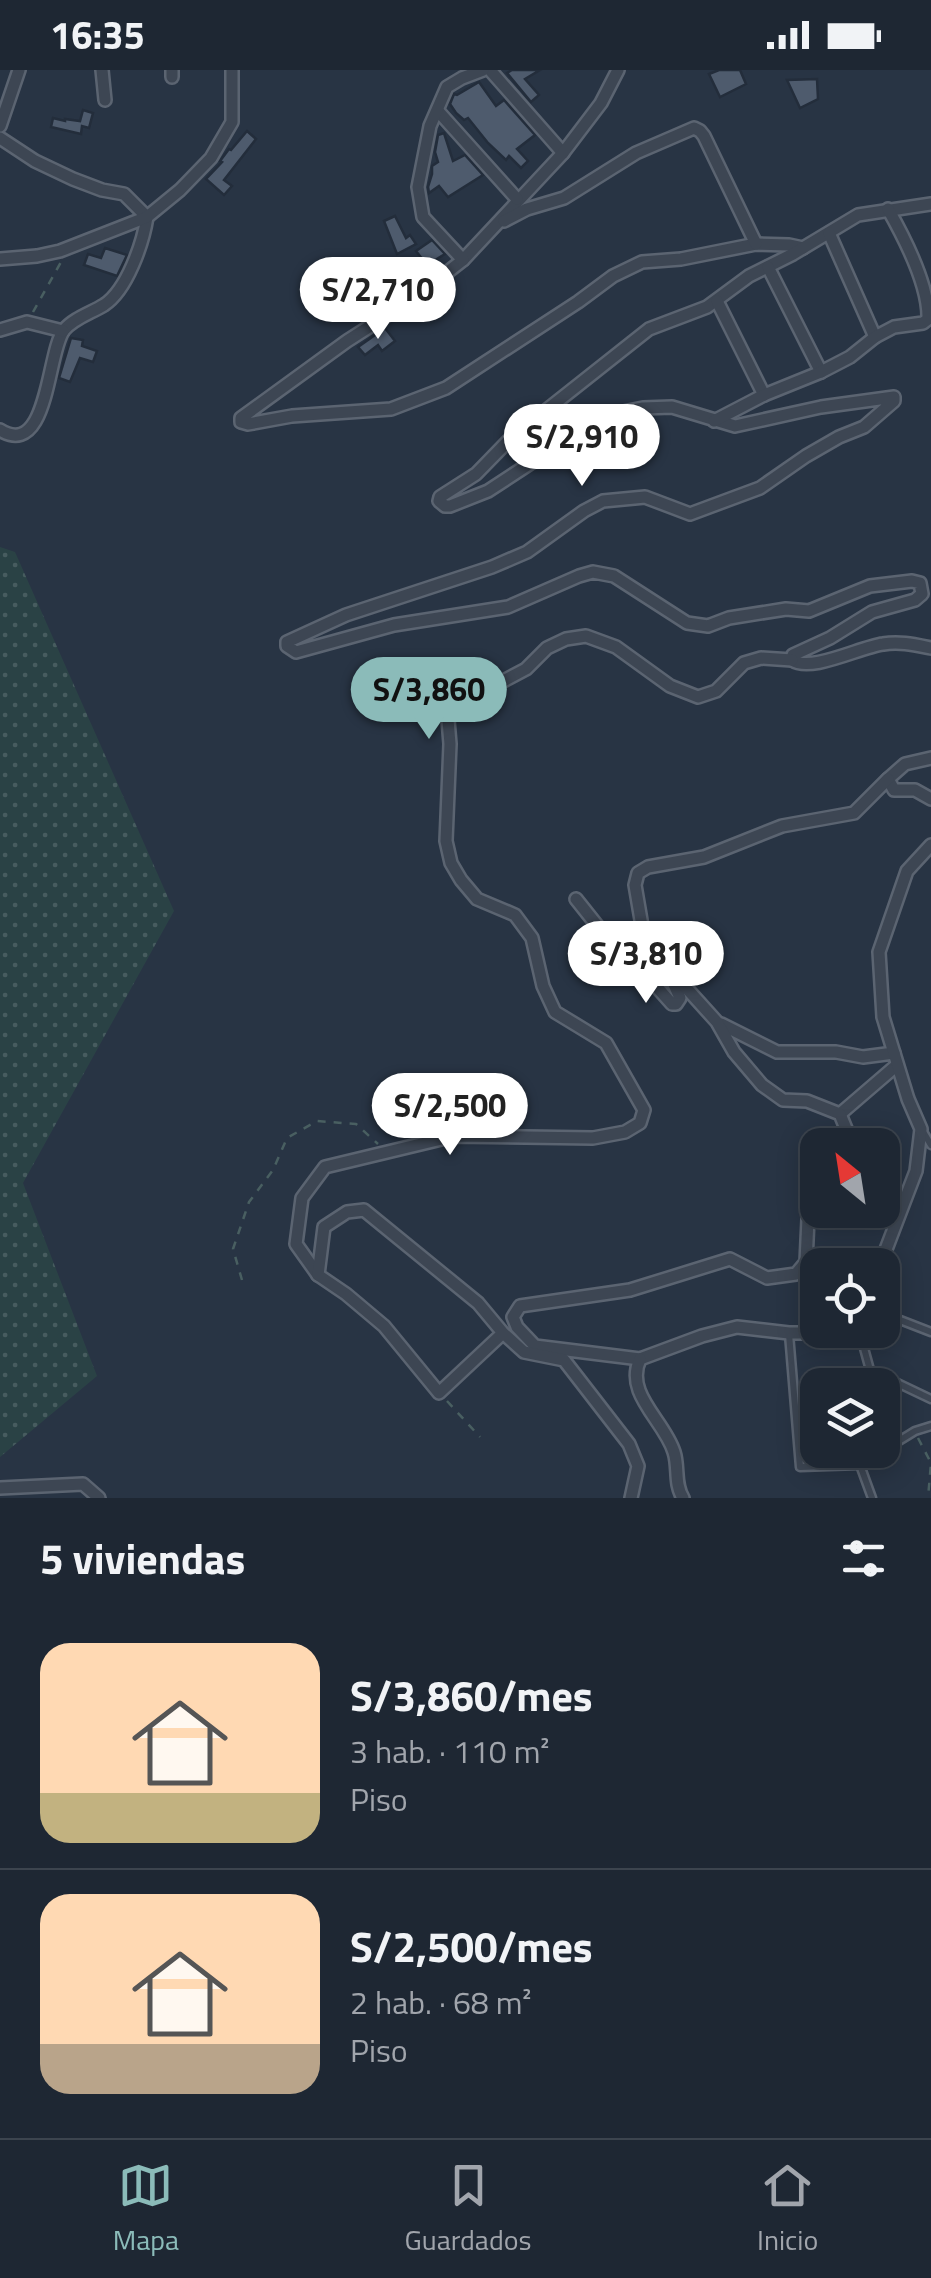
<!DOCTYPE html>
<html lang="es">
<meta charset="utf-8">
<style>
:root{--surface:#1e2733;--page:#262f3b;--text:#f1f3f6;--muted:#a1a5ac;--line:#3c444e;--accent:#8bbbb9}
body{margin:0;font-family:"Titillium Web",sans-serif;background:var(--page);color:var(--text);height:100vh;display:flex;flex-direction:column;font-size:38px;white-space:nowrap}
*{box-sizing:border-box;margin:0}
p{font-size:32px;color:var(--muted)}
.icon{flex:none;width:55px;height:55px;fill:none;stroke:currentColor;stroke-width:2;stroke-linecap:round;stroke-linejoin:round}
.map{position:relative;height:1428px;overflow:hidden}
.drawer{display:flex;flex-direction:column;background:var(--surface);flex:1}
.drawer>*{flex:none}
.needle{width:65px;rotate:330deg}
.tools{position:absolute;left:800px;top:1058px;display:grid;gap:20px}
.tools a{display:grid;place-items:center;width:100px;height:100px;border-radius:20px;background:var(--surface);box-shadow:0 5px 25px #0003,0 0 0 2px var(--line);font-size:50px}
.price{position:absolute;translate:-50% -85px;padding:0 22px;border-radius:35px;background:#fff;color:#222;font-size:32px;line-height:65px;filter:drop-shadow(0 2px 5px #0008)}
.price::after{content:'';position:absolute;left:50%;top:60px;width:30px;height:22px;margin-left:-15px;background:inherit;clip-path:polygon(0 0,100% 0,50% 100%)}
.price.on{background:var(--accent);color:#111}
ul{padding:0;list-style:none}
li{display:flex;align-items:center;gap:30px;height:250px;padding:0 40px}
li+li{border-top:2px solid var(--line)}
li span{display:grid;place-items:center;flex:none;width:280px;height:200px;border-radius:30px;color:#555}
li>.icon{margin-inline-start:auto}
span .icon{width:120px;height:120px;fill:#fffc;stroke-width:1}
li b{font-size:42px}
h2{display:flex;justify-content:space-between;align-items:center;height:120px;padding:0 40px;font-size:42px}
.status{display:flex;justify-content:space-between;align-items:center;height:70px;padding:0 50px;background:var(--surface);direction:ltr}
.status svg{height:28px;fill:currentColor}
.dock{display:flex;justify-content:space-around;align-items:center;height:140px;border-top:2px solid var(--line);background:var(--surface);font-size:28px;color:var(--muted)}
.dock a{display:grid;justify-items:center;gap:5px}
.dock .on{color:var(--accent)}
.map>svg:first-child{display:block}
.grass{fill:url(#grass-dots)}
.building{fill:#4e5b6d;stroke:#232d3b;stroke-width:2.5}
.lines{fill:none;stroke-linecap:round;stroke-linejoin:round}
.service-casing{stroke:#5b6471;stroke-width:11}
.minor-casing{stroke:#5b6471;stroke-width:16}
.path{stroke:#495f61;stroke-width:2.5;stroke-dasharray:8 8;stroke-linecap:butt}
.service{stroke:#3d4653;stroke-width:6}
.minor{stroke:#3d4653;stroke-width:11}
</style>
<div class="status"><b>16:35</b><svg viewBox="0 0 49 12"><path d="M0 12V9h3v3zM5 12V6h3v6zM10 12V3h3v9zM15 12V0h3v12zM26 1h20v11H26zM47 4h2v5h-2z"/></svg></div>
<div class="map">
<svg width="931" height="1428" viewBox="0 0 931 1428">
<defs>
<pattern id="grass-dots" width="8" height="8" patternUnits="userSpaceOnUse" patternTransform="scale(2.5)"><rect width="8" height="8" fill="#2a4245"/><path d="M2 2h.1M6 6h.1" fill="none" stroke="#475c5f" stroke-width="1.8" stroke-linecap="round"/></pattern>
</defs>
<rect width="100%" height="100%" fill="#283444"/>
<path class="grass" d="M 0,477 L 15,482 L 174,841 L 23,1113 L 97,1306 L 0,1387 Z"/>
<g class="building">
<path d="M 512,0 L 540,0 L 525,9 L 539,25 L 531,32 L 507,3 Z"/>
<path d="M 719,0 L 740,0 L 746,14 L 720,27 L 709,4 Z"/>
<path d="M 817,9 L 818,29 L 800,38 L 787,10 Z"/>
<path d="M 479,12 L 496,36 L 504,30 L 535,65 L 517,79 L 528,91 L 521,98 L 509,86 L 506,90 L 488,73 L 468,48 L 464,50 L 456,43 L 450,34 L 454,24 L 457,25 Z"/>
<path d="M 83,40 L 93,43 L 89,58 L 82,56 L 81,64 L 51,57 L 53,48 L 65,51 L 65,49 L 80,51 Z"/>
<path d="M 247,61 L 256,69 L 224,110 L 232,116 L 224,125 L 206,109 L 222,92 L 220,91 L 229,79 L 231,80 Z"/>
<path d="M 444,63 L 453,91 L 465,85 L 483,105 L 448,127 L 439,116 L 429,123 L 428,117 L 432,104 L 432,96 L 438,92 L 435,82 L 438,65 Z"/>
<path d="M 395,146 L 406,168 L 410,165 L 416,174 L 397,184 L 384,151 Z"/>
<path d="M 432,170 L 445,184 L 427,195 L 416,181 Z"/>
<path d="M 105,178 L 127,185 L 117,206 L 84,195 L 88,184 L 101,188 Z"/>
<path d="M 385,258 L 395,271 L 382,281 L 378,275 L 365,285 L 358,277 Z"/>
<path d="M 71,268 L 83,270 L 82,276 L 97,281 L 93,292 L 80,288 L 70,312 L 59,308 Z"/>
</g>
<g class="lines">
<defs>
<g id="service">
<path d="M 922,1060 L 931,1075"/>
<path d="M 882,1243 L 931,1262"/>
<path d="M 859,1260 L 870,1300 L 869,1315"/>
<path d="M 789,1264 L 800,1397 L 860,1395 L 862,1380"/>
<path d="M 870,1300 L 931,1329"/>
<path d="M 872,1428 L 860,1395 L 915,1361 L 931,1356"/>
</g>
<g id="minor">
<path d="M 102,0 L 105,30"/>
<path d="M 172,0 L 172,7"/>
<path d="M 490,0 L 563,83"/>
<path d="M 618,0 L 601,33 L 563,83 L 463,190 L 417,226 L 347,271 L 241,348 L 241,352 L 248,354 L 292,346 L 391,339 L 446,318 L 578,232 L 613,206 L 642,192 L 681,189 L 756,174 L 789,175 L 803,178"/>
<path d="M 438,41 L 517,129"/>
<path d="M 0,56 L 19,0"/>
<path d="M 0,68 L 35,91 L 73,109 L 102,120 L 124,124 L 147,147 C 143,173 127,220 104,235 C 91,243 74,248 64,260 C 47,281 49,390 0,360"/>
<path d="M 931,134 L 858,145 L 793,184 L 749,206 L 707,237 L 649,259 L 510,369 L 476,404 L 440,427 L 439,431 L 445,436 L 450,436 L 488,421 L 581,360 L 618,343 L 643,338 L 672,337 L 735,356 L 821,337 L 894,327 L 894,331 L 864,357 L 839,367 L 806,386 L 760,418 L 690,444 L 645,427 L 603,431 L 584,441 L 527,482 L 492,497 L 346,545 L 287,572 L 287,576 L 296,582 L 394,555 L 508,537 L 579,506 L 593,502 L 614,506 L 687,553 L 708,556 L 729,548 L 786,539 L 809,541 L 870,516 L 912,511 L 920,513 L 922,524 L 915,530 L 872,542 L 830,568 L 793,585 L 792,590 C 811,603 860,577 883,574 C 900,571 916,575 931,578"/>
<path d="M 504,151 L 527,139 L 564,128 L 636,83 L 694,58 L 700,61 L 704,66 L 756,174"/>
<path d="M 829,163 L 875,267"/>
<path d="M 0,189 L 37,186 L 60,181 L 147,147 L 180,120 L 211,88 L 232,52 L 232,0"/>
<path d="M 463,190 L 423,147 L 418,117 L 430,56 L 447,17 L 462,8 L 483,0"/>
<path d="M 768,197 L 821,302"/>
<path d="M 717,231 L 764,325"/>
<path d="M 0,260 L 27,252 L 63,261"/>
<path d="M 714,351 L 764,325 L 821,302 L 850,287 L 875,267 L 894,257 L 923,253 L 928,249 C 929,215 905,169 888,139"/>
<path d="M 931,688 L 905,694 L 888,709 L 894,720 L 915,720 L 931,729"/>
<path d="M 576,829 L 619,883 L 647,906 L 672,934 L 676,934 L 680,928 L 670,905"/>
<path d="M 721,954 L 777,982 L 836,982 L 863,987 L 894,983"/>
<path d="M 840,1044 L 897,995"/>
<path d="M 846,1075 L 847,1061 L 840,1044 L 807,1031 L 783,1030 L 762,1015 L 734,982 L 717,952 L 662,891 L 642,856 L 635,815 L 638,803 L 648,797 L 704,787 L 782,756 L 854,743 L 888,709"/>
<path d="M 818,1129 L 808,1149 L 806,1192 L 796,1204 L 767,1208 L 730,1189 L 630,1220 L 520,1236 L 513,1247 L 517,1257 L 535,1276 L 640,1289 L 702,1266 L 737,1257 L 789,1263 L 820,1263 L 832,1260"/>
<path d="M 880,1195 L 916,1101 L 921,1059 L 908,1029 L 883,947 L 879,882 L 907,801 L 931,775"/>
<path d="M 318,1205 L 296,1174 L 302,1128 L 325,1097 L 454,1066 L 593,1068 L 625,1062 L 640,1053 L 644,1040 L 606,973 L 555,942 L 543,916 L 532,868 L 515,845 L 477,829 L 461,810 L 451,793 L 446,771 L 450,674 L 448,650 L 456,636 L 526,599 L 547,578 L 566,569 L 586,566 L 616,577 L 670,616 L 698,627 L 716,621 L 744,593 L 761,588 L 792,590"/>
<path d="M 503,1263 L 439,1323 L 384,1256 L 346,1224 L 318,1205 L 324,1157 L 347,1142 L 364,1140 L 478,1233 L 503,1263 L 524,1282 L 564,1290 L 629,1374 L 638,1396 L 631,1428"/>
<path d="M 640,1289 C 624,1324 664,1350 674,1382 C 679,1397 674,1414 683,1428"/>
<path d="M 0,1418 L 83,1414 L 99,1428"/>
</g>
</defs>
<use href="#service" class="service-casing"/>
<use href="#minor" class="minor-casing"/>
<g class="path">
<path d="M 33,242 L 61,192"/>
<path d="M 242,1210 L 233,1179 L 249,1132 L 273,1100 L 287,1068 L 317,1051 L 356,1054 L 378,1074"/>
<path d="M 447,1331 L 480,1367"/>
<path d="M 918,1368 L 931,1393 L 928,1428"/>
</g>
<use href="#service" class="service"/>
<use href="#minor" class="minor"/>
</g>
</svg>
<div class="tools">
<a><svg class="needle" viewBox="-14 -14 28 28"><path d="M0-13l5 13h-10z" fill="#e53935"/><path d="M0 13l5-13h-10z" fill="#a1a5ac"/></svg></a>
<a><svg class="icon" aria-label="locate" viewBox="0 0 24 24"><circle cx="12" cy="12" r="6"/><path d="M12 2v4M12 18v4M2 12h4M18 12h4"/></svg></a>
<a><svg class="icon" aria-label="layers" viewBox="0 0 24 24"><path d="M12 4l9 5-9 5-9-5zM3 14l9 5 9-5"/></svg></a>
</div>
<b class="price" style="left:378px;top:272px">S/2,710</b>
<b class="price" style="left:582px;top:419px">S/2,910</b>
<b class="price on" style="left:429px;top:672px">S/3,860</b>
<b class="price" style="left:646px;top:936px">S/3,810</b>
<b class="price" style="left:450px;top:1088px">S/2,500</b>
</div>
<section class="drawer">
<h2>5 viviendas<svg class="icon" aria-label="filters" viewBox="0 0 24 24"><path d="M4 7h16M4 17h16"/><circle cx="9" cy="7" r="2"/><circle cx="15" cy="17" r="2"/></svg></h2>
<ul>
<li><span style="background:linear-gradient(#ffd9b3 75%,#c2b280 0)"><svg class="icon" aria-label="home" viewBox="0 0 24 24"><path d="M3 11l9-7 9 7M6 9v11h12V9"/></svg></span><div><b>S/3,860/mes</b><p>3 hab. · 110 m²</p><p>Piso</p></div></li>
<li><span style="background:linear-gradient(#ffd9b3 75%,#b9a48a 0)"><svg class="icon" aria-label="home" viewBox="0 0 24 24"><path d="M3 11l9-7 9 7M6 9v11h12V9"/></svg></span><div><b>S/2,500/mes</b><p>2 hab. · 68 m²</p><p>Piso</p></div></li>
</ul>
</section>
<nav class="dock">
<a class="on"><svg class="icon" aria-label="map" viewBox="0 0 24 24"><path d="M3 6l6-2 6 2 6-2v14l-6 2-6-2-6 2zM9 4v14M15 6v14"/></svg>Mapa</a>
<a><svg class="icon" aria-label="saved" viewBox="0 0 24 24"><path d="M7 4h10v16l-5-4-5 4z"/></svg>Guardados</a>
<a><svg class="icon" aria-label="home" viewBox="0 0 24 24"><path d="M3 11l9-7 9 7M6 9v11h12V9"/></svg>Inicio</a>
</nav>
